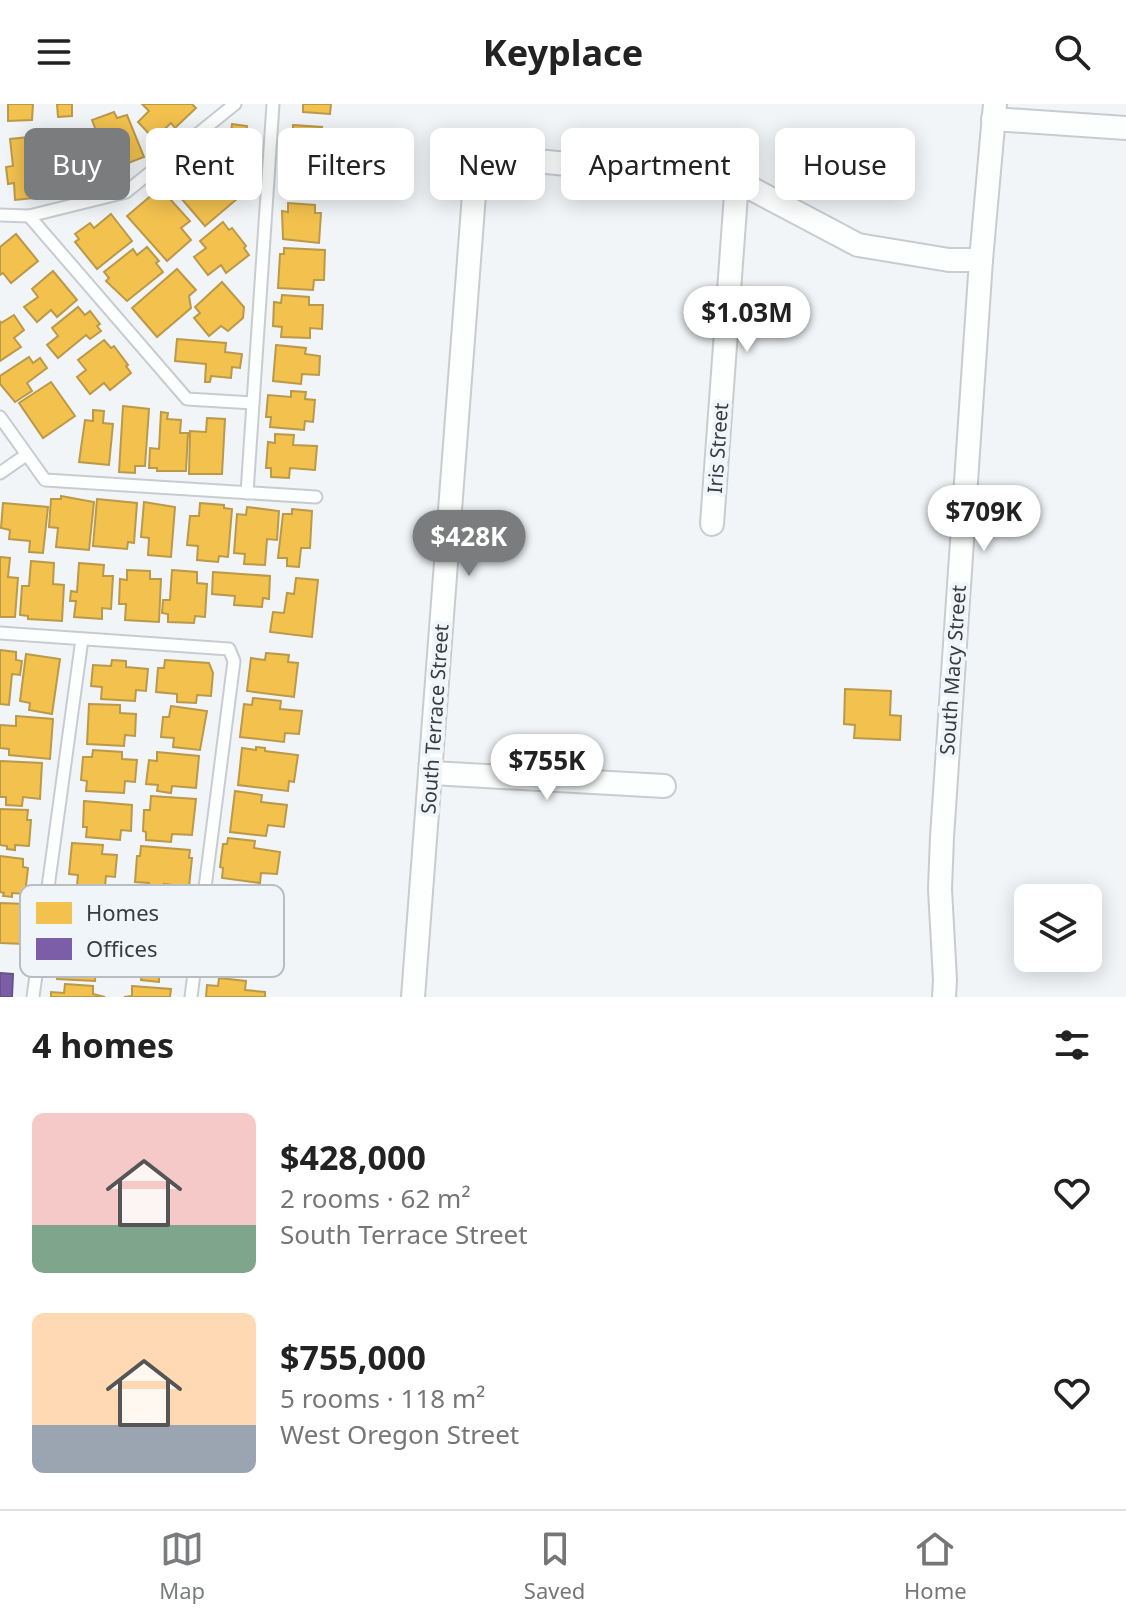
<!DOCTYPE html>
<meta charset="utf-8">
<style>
:root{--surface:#fff;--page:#f6f6f6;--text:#222;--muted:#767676;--line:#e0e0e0;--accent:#7a7c7e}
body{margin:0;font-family:"Noto Sans",sans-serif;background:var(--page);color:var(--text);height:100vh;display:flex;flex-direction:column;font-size:30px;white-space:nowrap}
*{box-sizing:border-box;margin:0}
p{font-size:26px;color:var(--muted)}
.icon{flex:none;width:44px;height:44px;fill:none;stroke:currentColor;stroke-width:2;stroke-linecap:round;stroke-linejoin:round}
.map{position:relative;height:893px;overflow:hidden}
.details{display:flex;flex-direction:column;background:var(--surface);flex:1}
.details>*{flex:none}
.hud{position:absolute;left:24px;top:24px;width:1078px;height:72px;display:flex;gap:16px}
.tools{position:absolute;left:1014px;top:780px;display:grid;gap:16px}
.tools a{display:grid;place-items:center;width:88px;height:88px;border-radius:12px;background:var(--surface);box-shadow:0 4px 20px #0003;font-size:40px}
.price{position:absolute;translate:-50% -68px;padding:0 18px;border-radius:28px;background:#fff;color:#222;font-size:26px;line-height:52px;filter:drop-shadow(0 2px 4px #0008)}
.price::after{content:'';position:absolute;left:50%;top:48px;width:24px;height:18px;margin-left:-12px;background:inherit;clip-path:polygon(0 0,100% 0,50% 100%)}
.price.on{background:var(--accent);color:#fff}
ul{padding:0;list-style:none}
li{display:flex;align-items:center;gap:24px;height:200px;padding:0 32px}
li span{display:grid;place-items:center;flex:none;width:224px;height:160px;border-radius:12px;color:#555}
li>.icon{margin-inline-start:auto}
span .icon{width:96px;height:96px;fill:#fffc;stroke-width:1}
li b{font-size:34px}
h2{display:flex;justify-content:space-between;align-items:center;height:96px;padding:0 32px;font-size:34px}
.chip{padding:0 28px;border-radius:12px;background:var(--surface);box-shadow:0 4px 20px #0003;font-size:28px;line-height:72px}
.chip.on{background:var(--accent);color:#fff}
header{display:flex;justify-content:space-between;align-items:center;height:104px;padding:0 32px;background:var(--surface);font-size:36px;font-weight:700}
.tabs{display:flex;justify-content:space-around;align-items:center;height:112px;border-top:2px solid var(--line);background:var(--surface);font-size:22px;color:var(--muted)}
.tabs a{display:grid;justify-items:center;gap:4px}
.tabs .on{color:var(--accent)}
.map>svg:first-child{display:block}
.homes{fill:#f2c14e;stroke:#ba9949;stroke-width:2}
.offices{fill:#7b5ea7;stroke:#675487;stroke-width:2}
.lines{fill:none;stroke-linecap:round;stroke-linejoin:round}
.lane-casing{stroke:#c9ccce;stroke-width:15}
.street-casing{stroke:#c9ccce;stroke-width:26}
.lane{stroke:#fdfefe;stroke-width:11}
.street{stroke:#fdfefe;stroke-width:22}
.labels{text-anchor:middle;stroke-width:8;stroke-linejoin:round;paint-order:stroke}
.street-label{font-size:20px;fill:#393b3d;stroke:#f0f5fa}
.key{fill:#f0f5fa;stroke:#b9bdc1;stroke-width:2}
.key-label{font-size:22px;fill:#393b3d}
</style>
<header><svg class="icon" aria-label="menu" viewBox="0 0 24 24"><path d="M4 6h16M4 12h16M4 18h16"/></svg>Keyplace<svg class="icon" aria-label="search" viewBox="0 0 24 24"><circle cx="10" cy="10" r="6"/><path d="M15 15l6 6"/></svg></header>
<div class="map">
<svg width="1126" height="893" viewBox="0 0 1126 893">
<rect width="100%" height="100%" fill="#f2f5f8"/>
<g class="homes">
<path d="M 8,0 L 33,0 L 32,16 L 8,17 Z"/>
<path d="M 57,0 L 72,0 L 72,12 L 58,13 Z"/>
<path d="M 142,0 L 192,0 L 196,4 L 175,24 L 171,19 L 154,35 L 138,18 L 149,7 Z"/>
<path d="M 303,0 L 331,0 L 330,10 L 303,8 Z"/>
<path d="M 114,8 L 117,14 L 127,11 L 144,53 L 105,68 L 90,31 L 97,29 L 92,16 Z"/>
<path d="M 232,20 L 247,22 L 246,29 L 254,30 L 252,45 L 246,44 L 243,75 L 228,74 L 229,63 L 219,62 L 222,27 L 231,28 Z"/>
<path d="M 293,21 L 322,23 L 321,30 L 341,32 L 340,43 L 328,42 L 327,53 L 289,49 L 290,41 L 286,40 L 287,27 L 293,28 Z"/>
<path d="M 85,27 L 98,81 L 59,90 L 52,62 L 62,60 L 55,34 Z"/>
<path d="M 49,31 L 54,92 L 15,96 L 14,79 L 8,80 L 6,63 L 13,62 L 10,35 Z"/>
<path d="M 201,53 L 237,95 L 205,122 L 169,80 Z"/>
<path d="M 284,62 L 322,64 L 321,71 L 342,72 L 341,85 L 331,84 L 330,94 L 282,91 Z"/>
<path d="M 160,84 L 190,117 L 181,124 L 191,136 L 167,157 L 127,112 Z"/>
<path d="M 288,99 L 315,101 L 315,109 L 321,109 L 319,139 L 283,135 L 282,107 L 288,108 Z"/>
<path d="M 111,110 L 132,137 L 97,165 L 75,138 L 79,135 L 75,130 L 90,119 L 94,124 Z"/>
<path d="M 223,118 L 229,126 L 232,124 L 246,142 L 244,144 L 249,151 L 226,169 L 221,161 L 208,171 L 194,153 L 206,144 L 200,137 Z"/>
<path d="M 16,130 L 38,157 L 11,179 L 3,169 L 0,171 L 0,143 Z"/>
<path d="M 147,143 L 159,157 L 156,159 L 163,168 L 127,197 L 106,177 L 109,174 L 104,168 L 133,145 L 137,151 Z"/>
<path d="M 284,144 L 325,146 L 324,176 L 314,176 L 313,186 L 278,184 L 280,150 L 284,150 Z"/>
<path d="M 177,165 L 196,186 L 189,192 L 191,204 L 157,233 L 132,204 Z"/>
<path d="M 53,167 L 77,196 L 57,213 L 51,206 L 37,218 L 24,203 L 38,193 L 32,185 Z"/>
<path d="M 222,178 L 244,203 L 243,214 L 228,227 L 221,222 L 209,232 L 194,214 L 200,209 L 195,203 Z"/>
<path d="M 282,191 L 309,193 L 309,201 L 323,201 L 322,225 L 310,224 L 310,234 L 281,233 L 282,223 L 273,222 L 274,198 L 281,199 Z"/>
<path d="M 78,203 L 85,211 L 90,207 L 100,220 L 97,222 L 101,227 L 90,235 L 86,231 L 58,254 L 47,241 L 58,232 L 52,224 Z"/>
<path d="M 14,211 L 24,226 L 14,234 L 21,243 L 0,257 L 0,217 L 1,219 Z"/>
<path d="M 177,235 L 226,239 L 225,248 L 242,250 L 240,264 L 232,263 L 231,274 L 211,272 L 210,278 L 205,278 L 206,260 L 175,257 Z"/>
<path d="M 104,236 L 111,244 L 114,242 L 128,261 L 126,262 L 131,269 L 110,286 L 104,279 L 90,290 L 77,273 L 86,266 L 78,256 Z"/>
<path d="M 276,241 L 306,244 L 305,250 L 320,252 L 319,271 L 302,270 L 301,280 L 273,277 Z"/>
<path d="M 29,253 L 33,259 L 40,254 L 47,264 L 27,279 L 32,287 L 15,298 L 0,280 L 0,272 Z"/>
<path d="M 51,278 L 75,312 L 43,334 L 19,299 Z"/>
<path d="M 291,287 L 306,288 L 305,295 L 315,296 L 313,318 L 305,317 L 304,326 L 270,323 L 271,313 L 266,313 L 268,291 L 291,293 Z"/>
<path d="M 123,302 L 149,305 L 145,362 L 135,362 L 135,369 L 119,368 Z"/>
<path d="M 93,306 L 104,307 L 103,319 L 113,320 L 109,361 L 79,358 L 85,316 L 93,317 Z"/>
<path d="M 161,308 L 168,309 L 167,315 L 181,316 L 180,329 L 188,329 L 186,367 L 157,367 L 157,364 L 149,364 L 150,344 L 159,345 Z"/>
<path d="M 207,314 L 225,315 L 222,370 L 189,370 L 190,327 L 206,328 Z"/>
<path d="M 275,330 L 294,331 L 293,341 L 317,342 L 315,366 L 290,364 L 289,374 L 271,373 L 271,364 L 266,364 L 268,338 L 275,339 Z"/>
<path d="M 61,392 L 94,398 L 89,446 L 56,443 L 58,424 L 49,423 L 51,395 L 61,395 Z"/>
<path d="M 97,395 L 137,399 L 134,439 L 128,438 L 127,445 L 93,442 Z"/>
<path d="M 144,398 L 175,403 L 171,453 L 148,451 L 149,434 L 141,433 Z"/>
<path d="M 3,399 L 48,403 L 43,449 L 29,448 L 30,437 L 9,435 L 10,426 L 1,424 Z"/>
<path d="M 200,399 L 224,401 L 224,404 L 232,405 L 228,453 L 219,452 L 218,458 L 197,456 L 198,442 L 187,441 L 190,412 L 199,412 Z"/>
<path d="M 247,403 L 279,407 L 277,436 L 267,435 L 265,461 L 244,460 L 245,450 L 234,449 L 237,410 L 246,411 Z"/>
<path d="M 292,405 L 312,407 L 310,444 L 301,444 L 299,463 L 287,462 L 287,454 L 278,454 L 283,410 L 292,410 Z"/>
<path d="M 0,453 L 10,454 L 8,473 L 18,474 L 15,513 L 0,513 Z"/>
<path d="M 31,457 L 54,459 L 53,480 L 64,481 L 62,517 L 28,515 L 28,512 L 20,511 L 22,482 L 29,482 Z"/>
<path d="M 79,459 L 104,461 L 103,472 L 113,472 L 111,505 L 102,504 L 102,515 L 74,513 L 76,497 L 70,497 L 71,487 L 77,488 Z"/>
<path d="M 127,466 L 150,467 L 150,475 L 161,475 L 159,518 L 125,516 L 126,500 L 119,500 L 120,475 L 127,476 Z"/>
<path d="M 172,466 L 197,468 L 197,479 L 207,480 L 205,513 L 195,512 L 194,519 L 168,518 L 168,510 L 162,509 L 163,496 L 170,496 Z"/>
<path d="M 213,468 L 270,472 L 269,495 L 263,494 L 262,503 L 234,501 L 235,492 L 212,490 Z"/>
<path d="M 296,474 L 318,476 L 312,533 L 270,528 L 273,508 L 284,509 L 287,489 L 294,490 Z"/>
<path d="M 0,546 L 16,548 L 16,556 L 22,557 L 20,571 L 12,570 L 9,601 L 0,600 Z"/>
<path d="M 266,549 L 289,551 L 288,558 L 298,559 L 294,593 L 247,587 L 251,554 L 265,556 Z"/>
<path d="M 26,550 L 60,555 L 52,610 L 29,606 L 30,599 L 20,597 Z"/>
<path d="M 112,556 L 126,557 L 126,563 L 148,565 L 146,587 L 136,586 L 135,597 L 101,595 L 102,583 L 91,582 L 93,561 L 111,562 Z"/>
<path d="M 165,556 L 209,559 L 213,569 L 211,592 L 197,591 L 196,599 L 177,598 L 177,590 L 156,588 L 158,564 L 164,564 Z"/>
<path d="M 845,585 L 891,587 L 890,611 L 901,612 L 900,636 L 854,634 L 855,621 L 844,620 Z"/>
<path d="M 253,594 L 281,597 L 280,605 L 302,607 L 299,630 L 285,629 L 284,638 L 240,633 L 244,600 L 252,601 Z"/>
<path d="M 89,600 L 120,601 L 120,609 L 136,610 L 135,632 L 125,631 L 124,642 L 87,640 Z"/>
<path d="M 171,602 L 207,607 L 200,646 L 173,643 L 174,634 L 161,633 L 163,613 L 169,613 Z"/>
<path d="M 16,612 L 53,615 L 50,655 L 9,651 L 9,645 L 0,644 L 0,621 L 16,622 Z"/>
<path d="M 256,643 L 265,644 L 265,647 L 298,651 L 294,678 L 289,677 L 288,687 L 238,681 L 242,644 L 256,646 Z"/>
<path d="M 93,646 L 122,648 L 122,655 L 137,656 L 135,678 L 125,677 L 124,689 L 86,687 L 87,677 L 81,676 L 83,653 L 92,653 Z"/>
<path d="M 157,648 L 199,652 L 196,684 L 172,682 L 171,689 L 157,687 L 158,681 L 146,680 L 149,656 L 157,657 Z"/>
<path d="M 0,657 L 42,659 L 40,695 L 23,693 L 22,702 L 6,701 L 6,693 L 0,693 Z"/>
<path d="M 235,687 L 262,691 L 261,698 L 287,701 L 284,723 L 268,721 L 266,732 L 230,728 Z"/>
<path d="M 151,692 L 196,695 L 192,731 L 172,730 L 171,738 L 146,736 L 146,728 L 143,727 L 144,706 L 150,706 Z"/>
<path d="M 84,697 L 132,701 L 131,727 L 121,726 L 120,736 L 86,733 L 87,723 L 83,723 Z"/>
<path d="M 0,705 L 28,706 L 27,716 L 31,716 L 29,742 L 15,741 L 15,746 L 7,745 L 7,742 L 0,741 Z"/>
<path d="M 228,734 L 255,737 L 254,744 L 280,748 L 277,770 L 261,769 L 260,779 L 222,774 L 223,764 L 220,763 L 223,740 L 227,740 Z"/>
<path d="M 72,739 L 103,741 L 102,750 L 117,751 L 115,773 L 106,772 L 105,782 L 77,781 L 78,771 L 69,770 Z"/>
<path d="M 141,742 L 190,746 L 189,754 L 192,754 L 189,783 L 164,780 L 164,787 L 149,786 L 149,779 L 135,778 L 137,752 L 140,752 Z"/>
<path d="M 0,752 L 23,755 L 23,763 L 28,764 L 25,790 L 12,789 L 12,793 L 3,792 L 4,789 L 0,788 Z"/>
<path d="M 0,799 L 27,800 L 24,840 L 0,839 Z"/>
<path d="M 60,831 L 98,834 L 95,877 L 57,875 Z"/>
<path d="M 140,836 L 177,839 L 175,873 L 159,871 L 159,878 L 141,876 L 142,870 L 127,868 L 128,864 L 123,864 L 124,854 L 128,855 L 129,845 L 140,846 Z"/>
<path d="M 219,874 L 246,877 L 245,886 L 265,888 L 265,893 L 206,893 L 207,881 L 218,882 Z"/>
<path d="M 65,880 L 93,882 L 93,890 L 105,893 L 51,893 L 51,888 L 64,889 Z"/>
<path d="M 132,882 L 171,885 L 170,893 L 124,893 L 132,892 Z"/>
</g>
<path class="offices" d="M 0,869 L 13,870 L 12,893 L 0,893 Z"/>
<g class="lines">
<defs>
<g id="lane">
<path d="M 0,111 L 29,112 L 126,88 L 235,0"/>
<path d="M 29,112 L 187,295 L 253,299"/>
<path d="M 0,313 L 45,376 L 316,393"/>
<path d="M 0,369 L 26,351"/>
<path d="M 247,389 L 273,0"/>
<path d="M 0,529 L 229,545 L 234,557 L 191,893"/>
<path d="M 33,893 L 82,535"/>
</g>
<g id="street">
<path d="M 993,15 L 1126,24"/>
<path d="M 712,420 L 737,77"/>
<path d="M 432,669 L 664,682"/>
<path d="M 413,893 L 477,51 L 737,77 L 858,141 L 949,156 L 981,156"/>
<path d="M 944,893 L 945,876 L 940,785 L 942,733 L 981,156 L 995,0"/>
</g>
</defs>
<use href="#lane" class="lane-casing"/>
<use href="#street" class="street-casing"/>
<use href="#lane" class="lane"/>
<use href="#street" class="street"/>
</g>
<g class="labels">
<g class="street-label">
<text transform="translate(718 344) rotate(-86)" y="7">Iris Street</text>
<text transform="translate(953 566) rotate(-86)" y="7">South Macy Street</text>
<text transform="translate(435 615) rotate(-86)" y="7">South Terrace Street</text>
</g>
</g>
<rect x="20" y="781" width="264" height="92" rx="12" class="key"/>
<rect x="36" y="798" width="36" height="22" fill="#f2c14e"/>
<rect x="36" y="834" width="36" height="22" fill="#7b5ea7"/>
<g class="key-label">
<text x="86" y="817">Homes</text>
<text x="86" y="853">Offices</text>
</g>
</svg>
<div class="tools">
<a><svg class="icon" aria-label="layers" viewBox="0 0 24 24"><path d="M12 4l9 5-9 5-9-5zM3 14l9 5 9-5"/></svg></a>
</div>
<b class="price" style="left:747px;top:250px">$1.03M</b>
<b class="price" style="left:984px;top:449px">$709K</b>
<b class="price on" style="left:469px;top:474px">$428K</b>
<b class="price" style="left:547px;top:698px">$755K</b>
<div class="hud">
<a class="chip on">Buy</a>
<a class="chip">Rent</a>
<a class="chip">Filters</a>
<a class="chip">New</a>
<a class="chip">Apartment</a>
<a class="chip">House</a>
</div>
</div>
<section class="details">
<h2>4 homes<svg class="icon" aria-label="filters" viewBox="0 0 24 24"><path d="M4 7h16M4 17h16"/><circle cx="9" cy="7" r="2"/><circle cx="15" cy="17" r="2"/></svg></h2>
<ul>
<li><span style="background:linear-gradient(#f6c9c9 70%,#7fa58c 0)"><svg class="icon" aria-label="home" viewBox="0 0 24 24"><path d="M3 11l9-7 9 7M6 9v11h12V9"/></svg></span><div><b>$428,000</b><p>2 rooms · 62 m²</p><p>South Terrace Street</p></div><svg class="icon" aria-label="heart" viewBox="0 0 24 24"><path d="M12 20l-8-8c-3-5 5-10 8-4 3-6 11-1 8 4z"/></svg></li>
<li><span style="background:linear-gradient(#ffd9b3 70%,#9aa5b1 0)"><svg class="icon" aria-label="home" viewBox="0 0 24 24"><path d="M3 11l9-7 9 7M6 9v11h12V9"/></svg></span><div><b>$755,000</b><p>5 rooms · 118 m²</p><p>West Oregon Street</p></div><svg class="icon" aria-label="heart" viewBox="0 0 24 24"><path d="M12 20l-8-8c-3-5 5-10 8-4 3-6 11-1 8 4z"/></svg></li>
</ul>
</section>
<nav class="tabs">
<a class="on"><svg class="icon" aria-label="map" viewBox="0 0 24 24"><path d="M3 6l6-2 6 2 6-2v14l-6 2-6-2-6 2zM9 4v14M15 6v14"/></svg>Map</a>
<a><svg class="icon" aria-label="saved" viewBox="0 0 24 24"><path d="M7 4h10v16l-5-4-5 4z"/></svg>Saved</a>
<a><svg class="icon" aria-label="home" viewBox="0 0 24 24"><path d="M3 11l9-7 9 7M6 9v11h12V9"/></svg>Home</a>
</nav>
